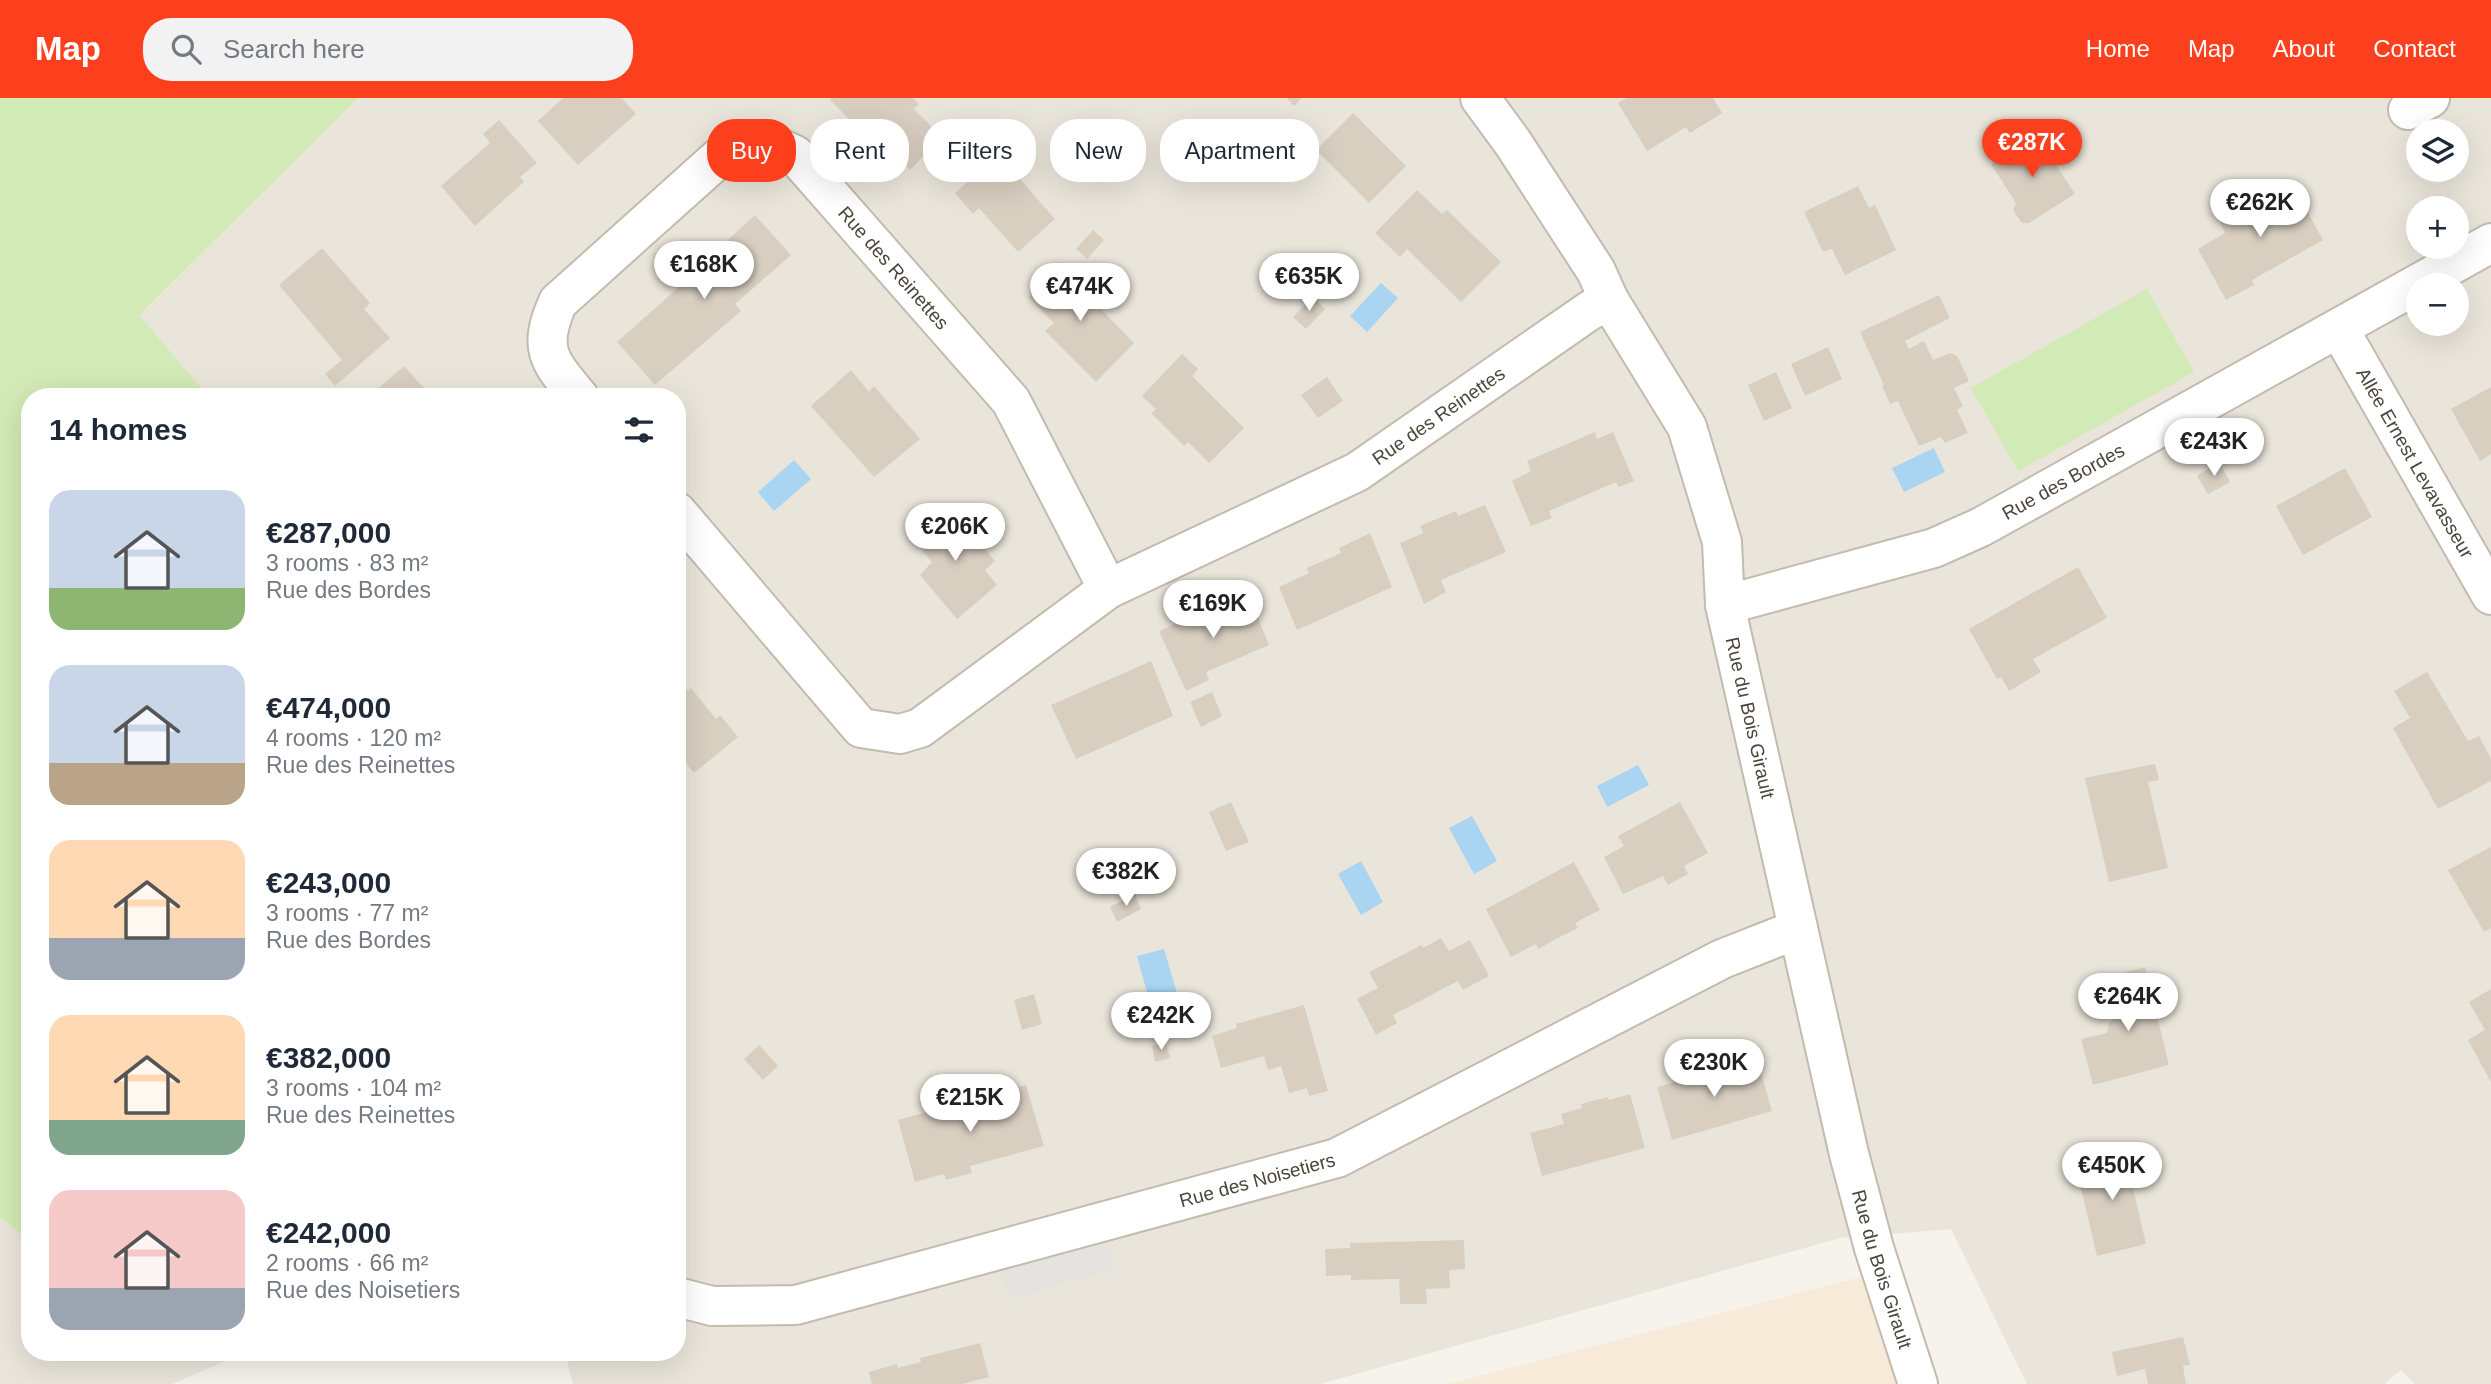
<!DOCTYPE html>
<meta charset="utf-8">
<style>
:root{--surface:#fff;--page:#f2f2f3;--text:#1f2937;--muted:#747a83;--accent:#fc3f1d}
body{margin:0;font-family:Helvetica,sans-serif;background:var(--page);color:var(--text);height:100vh;display:flex;flex-direction:column;font-size:26px;white-space:nowrap}
*{box-sizing:border-box;margin:0}
p{font-size:23px;color:var(--muted)}
.icon{flex:none;width:38px;height:38px;fill:none;stroke:currentColor;stroke-width:2;stroke-linecap:round;stroke-linejoin:round}
.map{position:relative;flex:1;overflow:hidden}
.details{position:absolute;left:21px;top:290px;width:665px;height:973px;display:flex;flex-direction:column;background:var(--surface);border-radius:28px;box-shadow:0 7px 28px #0002}
.details>*{flex:none}
.hud{position:absolute;left:707px;top:21px;width:665px;height:63px;display:flex;gap:14px}
.buttons{position:absolute;left:2406px;top:21px;display:grid;gap:14px}
.buttons a{display:grid;place-items:center;width:63px;height:63px;border-radius:50%;background:var(--surface);box-shadow:0 7px 28px #0002;font-size:35px}
.price{position:absolute;translate:-50% -60px;padding:0 16px;border-radius:24px;background:#fff;color:#222;font-size:23px;line-height:46px;filter:drop-shadow(0 2px 4px #0008)}
.price::after{content:'';position:absolute;left:50%;top:42px;width:21px;height:16px;margin-left:-10px;background:inherit;clip-path:polygon(0 0,100% 0,50% 100%)}
.price.active{background:var(--accent);color:#fff}
ul{padding:0;list-style:none}
li{display:flex;align-items:center;gap:21px;height:175px;padding:0 28px}
li span{display:grid;place-items:center;flex:none;width:196px;height:140px;border-radius:21px;color:#555}
li>.icon{margin-inline-start:auto}
span .icon{width:84px;height:84px;fill:#fffc;stroke-width:1}
li b{font-size:30px}
h2{display:flex;justify-content:space-between;align-items:center;height:84px;padding:0 28px;font-size:30px}
.tag{padding:0 24px;border-radius:28px;background:var(--surface);box-shadow:0 7px 28px #0002;font-size:24px;line-height:63px}
.tag.active{background:var(--accent);color:#fff}
header{display:flex;align-items:center;gap:42px;box-sizing:border-box;height:98px;padding:0 35px;background:var(--accent);color:#fff}
header strong{font-size:33px}
nav{display:flex;gap:38px;margin-inline-start:auto;font-size:24px}
.search{width:490px;height:63px;background:var(--page);display:flex;align-items:center;gap:18px;box-sizing:border-box;padding:0 24px;border-radius:28px;color:var(--muted);font-size:26px}
.map>svg:first-child{display:block}
.residential{fill:#eae5da;fill-rule:evenodd}
.commercial{fill:#f7ead8}
.green{fill:#d2eab5}
.parking{fill:#e5e3e0}
.water{fill:#a9d4f2}
.building{fill:#d8cfc1}
.lines{fill:none;stroke-linecap:round;stroke-linejoin:round}
.minor-casing{stroke:#c2bbae;stroke-width:42}
.minor{stroke:#fff;stroke-width:38}
.labels{text-anchor:middle;stroke-width:5;stroke-linejoin:round;paint-order:stroke}
.street-label{font-size:19px;fill:#4b4439;stroke:#fff}
</style>
<header>
<strong>Map</strong>
<div class="search"><svg class="icon" aria-label="search" viewBox="0 0 24 24"><circle cx="10" cy="10" r="6"/><path d="M15 15l6 6"/></svg>Search here</div>
<nav><a>Home</a><a>Map</a><a>About</a><a>Contact</a></nav>
</header>
<div class="map">
<svg width="2491" height="1286" viewBox="0 0 2491 1286">
<rect width="100%" height="100%" fill="#f6f3ec"/>
<path class="residential" d="M 0,0 L 2491,0 L 2491,1286 L 2414,1286 L 2401,1272 L 2384,1286 L 2027,1286 L 1951,1131 L 1840,1140 L 1320,1286 L 573,1286 L 565,1255 L 677,1255 L 677,299 L 30,299 L 30,1255 L 244,1255 L 172,1286 L 0,1286 ZM 2418,33 L 2457,33 L 2457,72 L 2418,72 ZM 2418,110 L 2457,110 L 2457,149 L 2418,149 ZM 2418,187 L 2457,187 L 2457,226 L 2418,226 Z"/>
<path class="commercial" d="M 1861,1179 L 1897,1286 L 1448,1286 Z"/>
<g class="green">
<path d="M 0,0 L 358,0 L 139,217 L 209,299 L 30,299 L 30,1143 L 0,1119 Z"/>
<path d="M 2147,191 L 2194,274 L 2018,373 L 1971,290 Z"/>
</g>
<path class="parking" d="M 1107,1139 L 1114,1172 L 1008,1201 L 999,1168 Z"/>
<g class="water">
<path d="M 1381,185 L 1398,200 L 1367,234 L 1350,218 Z"/>
<path d="M 1934,350 L 1945,374 L 1904,394 L 1892,370 Z"/>
<path d="M 794,362 L 811,381 L 774,413 L 758,394 Z"/>
<path d="M 1638,667 L 1649,687 L 1607,709 L 1597,688 Z"/>
<path d="M 1472,718 L 1497,763 L 1474,776 L 1449,730 Z"/>
<path d="M 1361,763 L 1383,804 L 1361,817 L 1338,776 Z"/>
<path d="M 1164,851 L 1183,916 L 1172,920 L 1165,914 L 1153,916 L 1137,858 Z"/>
</g>
<g class="building">
<path d="M 563,0 L 622,0 L 636,16 L 578,67 L 538,23 Z"/>
<path d="M 832,0 L 913,0 L 919,6 L 914,11 L 942,39 L 910,72 L 883,44 L 877,49 L 830,2 Z"/>
<path d="M 1287,0 L 1302,0 L 1294,8 Z"/>
<path d="M 1627,0 L 1713,0 L 1722,15 L 1690,35 L 1686,29 L 1647,53 L 1618,5 Z"/>
<path d="M 1353,15 L 1406,68 L 1369,105 L 1316,52 Z"/>
<path d="M 499,22 L 537,65 L 520,79 L 524,84 L 475,128 L 441,88 L 490,45 L 483,36 Z"/>
<path d="M 1267,30 L 1283,46 L 1265,64 L 1249,48 Z"/>
<path d="M 2033,31 L 2075,96 L 2029,125 L 2022,125 L 2013,112 L 2016,105 L 1991,66 L 2018,49 L 2014,44 Z"/>
<path d="M 1000,55 L 1014,70 L 1013,73 L 1055,121 L 1018,154 L 979,110 L 973,116 L 955,95 Z"/>
<path d="M 2290,82 L 2323,142 L 2252,182 L 2254,187 L 2226,202 L 2198,151 L 2225,135 L 2219,122 Z"/>
<path d="M 1858,88 L 1869,110 L 1875,107 L 1896,152 L 1845,177 L 1832,151 L 1823,154 L 1804,114 Z"/>
<path d="M 1417,92 L 1442,116 L 1447,112 L 1501,164 L 1461,204 L 1407,151 L 1400,159 L 1375,135 Z"/>
<path d="M 755,117 L 791,157 L 735,206 L 741,213 L 655,287 L 617,244 L 688,181 L 681,173 L 695,160 L 701,167 Z"/>
<path d="M 1093,132 L 1104,142 L 1087,161 L 1076,151 Z"/>
<path d="M 322,150 L 370,205 L 364,211 L 390,240 L 335,288 L 325,276 L 342,262 L 279,187 Z"/>
<path d="M 1063,164 L 1089,191 L 1085,195 L 1134,245 L 1096,284 L 1045,233 L 1054,225 L 1028,199 Z"/>
<path d="M 1939,197 L 1950,220 L 1905,243 L 1909,251 L 1924,243 L 1933,262 L 1950,255 L 1957,258 L 1969,283 L 1954,290 L 1963,308 L 1957,312 L 1968,335 L 1945,345 L 1941,339 L 1919,348 L 1898,303 L 1890,306 L 1882,288 L 1884,287 L 1860,234 Z"/>
<path d="M 1313,199 L 1325,211 L 1306,231 L 1293,219 Z"/>
<path d="M 1828,249 L 1842,281 L 1805,298 L 1791,266 Z"/>
<path d="M 1182,256 L 1198,271 L 1192,278 L 1244,330 L 1209,365 L 1188,344 L 1184,348 L 1151,315 L 1156,311 L 1142,298 Z"/>
<path d="M 404,268 L 432,299 L 368,299 Z"/>
<path d="M 851,272 L 869,294 L 874,288 L 920,341 L 874,379 L 811,308 Z"/>
<path d="M 1776,274 L 1792,310 L 1764,323 L 1748,287 Z"/>
<path d="M 1327,279 L 1343,303 L 1318,320 L 1301,297 Z"/>
<path d="M 2491,289 L 2491,356 L 2480,363 L 2451,311 Z"/>
<path d="M 1595,334 L 1597,341 L 1613,334 L 1634,383 L 1619,389 L 1616,384 L 1549,413 L 1552,420 L 1531,428 L 1512,383 L 1531,373 L 1527,363 Z"/>
<path d="M 2219,363 L 2230,384 L 2208,396 L 2197,378 Z"/>
<path d="M 2345,370 L 2372,419 L 2303,457 L 2276,408 Z"/>
<path d="M 1485,407 L 1506,454 L 1441,482 L 1446,494 L 1424,506 L 1400,445 L 1423,435 L 1420,428 L 1456,413 L 1458,418 Z"/>
<path d="M 949,408 L 995,463 L 985,472 L 997,487 L 957,521 L 920,477 L 932,464 L 912,440 Z"/>
<path d="M 1370,435 L 1392,489 L 1297,532 L 1279,489 L 1309,475 L 1307,470 L 1341,455 L 1339,450 Z"/>
<path d="M 2078,469 L 2107,520 L 2033,561 L 2041,574 L 2009,593 L 2001,579 L 1997,581 L 1969,531 Z"/>
<path d="M 1249,498 L 1269,547 L 1206,574 L 1209,582 L 1186,593 L 1159,533 L 1207,512 L 1208,515 Z"/>
<path d="M 1151,563 L 1173,618 L 1076,661 L 1051,607 Z"/>
<path d="M 2427,574 L 2468,643 L 2479,638 L 2491,661 L 2491,683 L 2438,711 L 2393,630 L 2410,620 L 2394,593 Z"/>
<path d="M 677,580 L 688,593 L 691,590 L 716,621 L 720,617 L 738,639 L 694,675 L 677,655 Z"/>
<path d="M 1212,594 L 1222,618 L 1201,629 L 1190,604 Z"/>
<path d="M 2155,666 L 2159,682 L 2148,684 L 2168,770 L 2109,784 L 2085,680 Z"/>
<path d="M 1231,704 L 1249,744 L 1226,753 L 1209,714 Z"/>
<path d="M 1680,704 L 1708,755 L 1684,768 L 1688,776 L 1668,787 L 1663,778 L 1623,796 L 1604,759 L 1624,748 L 1618,738 Z"/>
<path d="M 2491,749 L 2491,830 L 2484,834 L 2448,772 Z"/>
<path d="M 1156,750 L 1166,774 L 1144,785 L 1133,762 Z"/>
<path d="M 1574,764 L 1600,812 L 1575,825 L 1578,830 L 1554,842 L 1538,851 L 1536,846 L 1511,859 L 1486,811 Z"/>
<path d="M 1135,796 L 1141,811 L 1117,824 L 1110,809 Z"/>
<path d="M 1441,840 L 1449,853 L 1470,842 L 1489,878 L 1463,892 L 1458,883 L 1393,917 L 1397,925 L 1376,937 L 1357,901 L 1378,890 L 1369,874 L 1422,847 L 1423,850 Z"/>
<path d="M 2145,869 L 2169,967 L 2093,987 L 2081,941 L 2107,935 L 2109,925 L 2118,917 L 2108,879 Z"/>
<path d="M 2491,891 L 2491,984 L 2468,942 L 2485,932 L 2469,904 Z"/>
<path d="M 1034,896 L 1042,926 L 1022,932 L 1014,902 Z"/>
<path d="M 1304,907 L 1328,993 L 1309,998 L 1307,990 L 1289,995 L 1281,968 L 1268,972 L 1264,958 L 1221,970 L 1212,938 L 1237,930 L 1236,926 Z"/>
<path d="M 1165,944 L 1170,960 L 1155,964 L 1152,948 Z"/>
<path d="M 759,947 L 778,968 L 763,982 L 744,961 Z"/>
<path d="M 1757,961 L 1772,1013 L 1672,1042 L 1657,989 Z"/>
<path d="M 1026,987 L 1044,1048 L 970,1068 L 972,1075 L 946,1082 L 944,1076 L 915,1084 L 898,1022 Z"/>
<path d="M 1630,996 L 1645,1050 L 1542,1078 L 1530,1035 L 1564,1026 L 1561,1016 L 1582,1010 L 1581,1006 L 1608,999 L 1609,1002 Z"/>
<path d="M 677,1010 L 687,1022 L 677,1031 Z"/>
<path d="M 2132,1049 L 2137,1071 L 2129,1073 L 2146,1146 L 2097,1158 L 2079,1082 L 2086,1081 L 2081,1061 Z"/>
<path d="M 1464,1142 L 1465,1171 L 1449,1172 L 1450,1190 L 1426,1191 L 1427,1206 L 1400,1206 L 1399,1181 L 1351,1182 L 1351,1177 L 1326,1178 L 1325,1151 L 1350,1150 L 1350,1145 Z"/>
<path d="M 2183,1239 L 2190,1267 L 2183,1268 L 2186,1286 L 2148,1286 L 2145,1271 L 2117,1278 L 2112,1254 Z"/>
<path d="M 980,1245 L 989,1279 L 962,1286 L 872,1286 L 869,1274 L 897,1266 L 898,1270 L 921,1264 L 920,1260 Z"/>
</g>
<g class="lines">
<defs>
<g id="minor">
<path id="s1" d="M 1480,0 L 1513,45 L 1596,173 L 1609,202 L 1687,329 L 1722,444 L 1725,507 L 1849,1056 L 1874,1150 L 1918,1286"/>
<path d="M 2408,12 L 2430,0"/>
<path id="s2" d="M 2339,231 L 2491,497"/>
<path id="s3" d="M 579,299 C 549,263 537,251 558,204 L 732,48 C 758,43 771,45 795,57 L 1011,303 L 1108,491"/>
<path id="s4" d="M 677,414 L 861,630 L 900,636 L 920,630 L 1108,491 L 1357,374 L 1589,213 L 1609,202"/>
<path id="s5" d="M 1725,507 L 1934,450 L 1981,429 L 2491,145"/>
<path id="s6" d="M 677,1199 L 712,1208 L 796,1207 L 1337,1060 L 1722,861 L 1798,831"/>
</g>
</defs>
<use href="#minor" class="minor-casing"/>
<use href="#minor" class="minor"/>
</g>
<g class="labels">
<g class="street-label">
<text dy="7" stroke="none"><textPath href="#s3" startOffset="555">Rue des Reinettes</textPath></text>
<text dy="7" stroke="none"><textPath href="#s4" startOffset="952">Rue des Reinettes</textPath></text>
<text dy="7" stroke="none"><textPath href="#s2" startOffset="154">Allée Ernest Levavasseur</textPath></text>
<text dy="7" stroke="none"><textPath href="#s5" startOffset="362">Rue des Bordes</textPath></text>
<text dy="7" stroke="none"><textPath href="#s1" startOffset="688">Rue du Bois Girault</textPath></text>
<text dy="7" stroke="none"><textPath href="#s6" startOffset="598">Rue des Noisetiers</textPath></text>
<text dy="7" stroke="none"><textPath href="#s1" startOffset="1255">Rue du Bois Girault</textPath></text>
</g>
</g>
</svg>
<div class="buttons">
<a><svg class="icon" aria-label="layers" viewBox="0 0 24 24"><path d="M12 4l9 5-9 5-9-5zM3 14l9 5 9-5"/></svg></a>
<a>+</a>
<a>−</a>
</div>
<b class="price active" style="left:2032px;top:81px">€287K</b>
<b class="price" style="left:2260px;top:141px">€262K</b>
<b class="price" style="left:704px;top:203px">€168K</b>
<b class="price" style="left:1309px;top:215px">€635K</b>
<b class="price" style="left:1080px;top:225px">€474K</b>
<b class="price" style="left:2214px;top:380px">€243K</b>
<b class="price" style="left:955px;top:465px">€206K</b>
<b class="price" style="left:1213px;top:542px">€169K</b>
<b class="price" style="left:1126px;top:810px">€382K</b>
<b class="price" style="left:2128px;top:935px">€264K</b>
<b class="price" style="left:1161px;top:954px">€242K</b>
<b class="price" style="left:1714px;top:1001px">€230K</b>
<b class="price" style="left:970px;top:1036px">€215K</b>
<b class="price" style="left:2112px;top:1104px">€450K</b>
<div class="hud">
<a class="tag active">Buy</a>
<a class="tag">Rent</a>
<a class="tag">Filters</a>
<a class="tag">New</a>
<a class="tag">Apartment</a>
</div>
<section class="details">
<h2>14 homes<svg class="icon" aria-label="filters" viewBox="0 0 24 24"><path d="M4 7h16M4 17h16"/><circle cx="9" cy="7" r="2"/><circle cx="15" cy="17" r="2"/></svg></h2>
<ul>
<li><span style="background:linear-gradient(#c9d6e8 70%,#8fb573 0)"><svg class="icon" aria-label="home" viewBox="0 0 24 24"><path d="M3 11l9-7 9 7M6 9v11h12V9"/></svg></span><div><b>€287,000</b><p>3 rooms · 83 m²</p><p>Rue des Bordes</p></div></li>
<li><span style="background:linear-gradient(#c9d6e8 70%,#b9a48a 0)"><svg class="icon" aria-label="home" viewBox="0 0 24 24"><path d="M3 11l9-7 9 7M6 9v11h12V9"/></svg></span><div><b>€474,000</b><p>4 rooms · 120 m²</p><p>Rue des Reinettes</p></div></li>
<li><span style="background:linear-gradient(#ffd9b3 70%,#9aa5b1 0)"><svg class="icon" aria-label="home" viewBox="0 0 24 24"><path d="M3 11l9-7 9 7M6 9v11h12V9"/></svg></span><div><b>€243,000</b><p>3 rooms · 77 m²</p><p>Rue des Bordes</p></div></li>
<li><span style="background:linear-gradient(#ffd9b3 75%,#7fa58c 0)"><svg class="icon" aria-label="home" viewBox="0 0 24 24"><path d="M3 11l9-7 9 7M6 9v11h12V9"/></svg></span><div><b>€382,000</b><p>3 rooms · 104 m²</p><p>Rue des Reinettes</p></div></li>
<li><span style="background:linear-gradient(#f6c9c9 70%,#9aa5b1 0)"><svg class="icon" aria-label="home" viewBox="0 0 24 24"><path d="M3 11l9-7 9 7M6 9v11h12V9"/></svg></span><div><b>€242,000</b><p>2 rooms · 66 m²</p><p>Rue des Noisetiers</p></div></li>
</ul>
</section>
</div>
